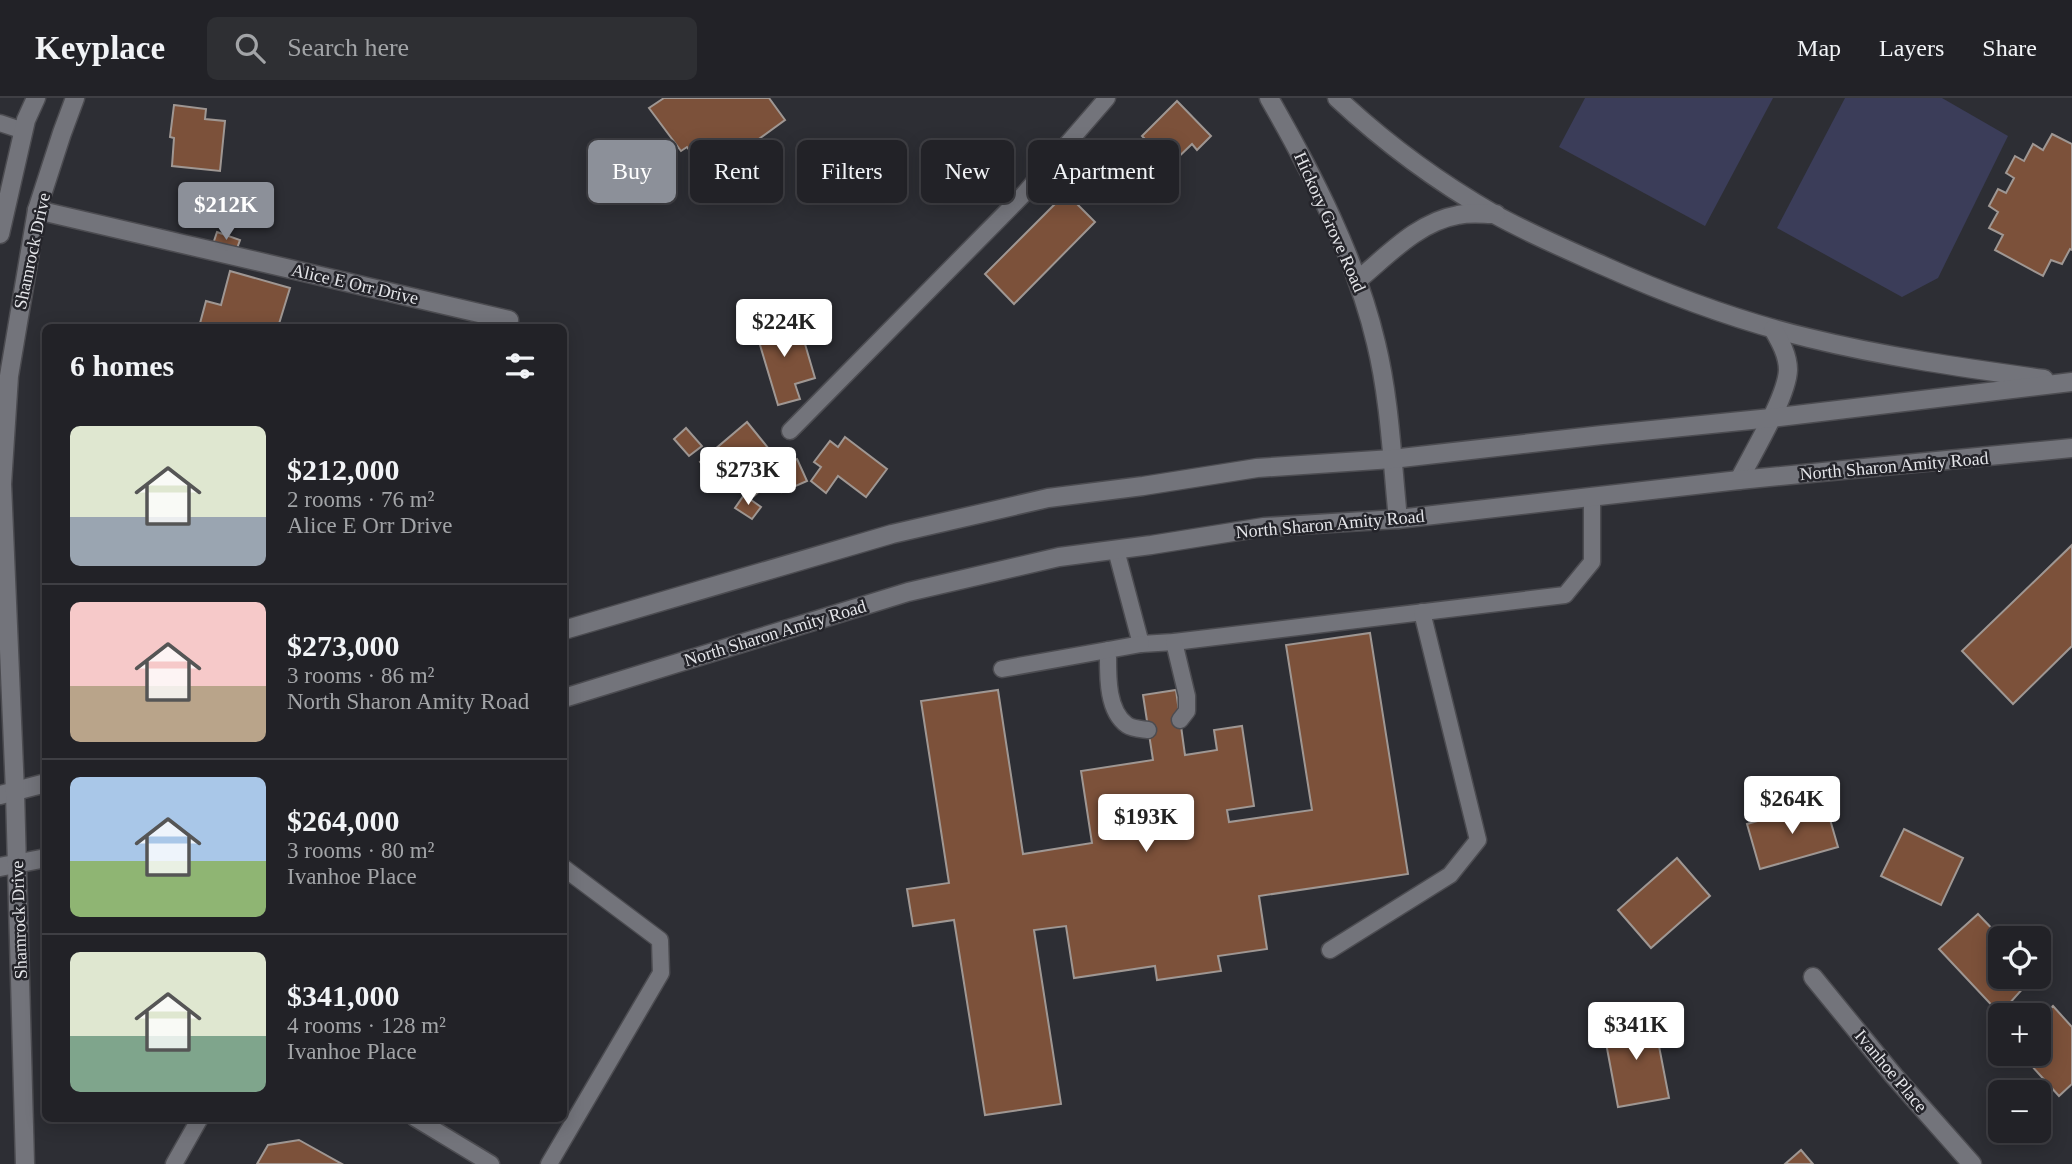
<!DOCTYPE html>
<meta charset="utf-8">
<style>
:root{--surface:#222227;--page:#2e2f33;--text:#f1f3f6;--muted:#a2a4a7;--line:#3f3f44;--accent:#8c9099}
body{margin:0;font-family:Georgia,serif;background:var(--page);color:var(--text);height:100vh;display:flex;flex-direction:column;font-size:26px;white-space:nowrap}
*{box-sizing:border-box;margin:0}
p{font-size:23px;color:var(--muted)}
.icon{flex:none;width:38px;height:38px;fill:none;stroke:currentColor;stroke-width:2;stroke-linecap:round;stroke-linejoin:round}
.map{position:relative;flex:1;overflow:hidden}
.drawer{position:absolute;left:42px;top:226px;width:525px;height:798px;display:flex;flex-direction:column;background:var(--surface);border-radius:10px;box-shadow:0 4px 18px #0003,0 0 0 2px var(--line)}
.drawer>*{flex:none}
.guide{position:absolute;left:588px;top:42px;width:665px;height:63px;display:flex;gap:14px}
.tools{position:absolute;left:1988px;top:828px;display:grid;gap:14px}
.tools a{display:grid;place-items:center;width:63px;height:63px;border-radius:10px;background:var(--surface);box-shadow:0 4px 18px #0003,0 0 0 2px var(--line);font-size:35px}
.price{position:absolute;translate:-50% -60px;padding:0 16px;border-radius:7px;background:#fff;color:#222;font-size:23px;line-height:46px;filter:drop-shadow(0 2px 4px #0008)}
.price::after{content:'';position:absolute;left:50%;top:42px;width:21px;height:16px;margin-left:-10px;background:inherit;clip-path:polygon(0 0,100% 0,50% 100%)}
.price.active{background:var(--accent);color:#fff}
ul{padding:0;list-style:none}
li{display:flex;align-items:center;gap:21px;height:175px;padding:0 28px}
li+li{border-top:2px solid var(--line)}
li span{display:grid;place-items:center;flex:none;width:196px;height:140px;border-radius:10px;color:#555}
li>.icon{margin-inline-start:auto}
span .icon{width:84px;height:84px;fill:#fffc;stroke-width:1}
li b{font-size:30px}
h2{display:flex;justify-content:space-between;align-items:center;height:84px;padding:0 28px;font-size:30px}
.chip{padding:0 24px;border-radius:10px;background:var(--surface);box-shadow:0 4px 18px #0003,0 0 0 2px var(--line);font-size:24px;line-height:63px}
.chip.active{background:var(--accent);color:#fff}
header{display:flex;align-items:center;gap:42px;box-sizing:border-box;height:98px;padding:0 35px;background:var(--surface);border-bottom:2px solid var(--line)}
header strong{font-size:33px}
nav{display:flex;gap:38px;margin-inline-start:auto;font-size:24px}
.search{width:490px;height:63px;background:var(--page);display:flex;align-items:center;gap:18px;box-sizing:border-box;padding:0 24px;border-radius:10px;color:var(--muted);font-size:26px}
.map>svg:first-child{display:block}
.green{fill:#3b3d59}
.building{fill:#7c513a;stroke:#9f9793;stroke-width:2}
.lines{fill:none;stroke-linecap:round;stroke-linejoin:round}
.lane-casing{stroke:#4c4c51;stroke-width:19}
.street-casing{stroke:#4c4c51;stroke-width:21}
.secondary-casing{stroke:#4c4c51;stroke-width:21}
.lane{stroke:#73747b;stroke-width:16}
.street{stroke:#73747b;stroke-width:18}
.secondary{stroke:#73747b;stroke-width:18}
.labels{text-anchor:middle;stroke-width:5;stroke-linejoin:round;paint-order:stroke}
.street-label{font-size:18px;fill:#e4e5e9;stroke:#24242a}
</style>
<header>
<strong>Keyplace</strong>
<div class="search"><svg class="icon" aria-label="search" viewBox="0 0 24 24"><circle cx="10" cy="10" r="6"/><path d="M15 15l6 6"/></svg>Search here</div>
<nav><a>Map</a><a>Layers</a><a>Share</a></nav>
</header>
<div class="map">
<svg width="2072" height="1066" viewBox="0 0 2072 1066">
<rect width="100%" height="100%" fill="#2d2e34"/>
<g class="green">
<path d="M 1585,0 L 1773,0 L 1705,128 L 1559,49 Z"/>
<path d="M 1845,0 L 1942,0 L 2008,38 L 1938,180 L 1902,199 L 1777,130 Z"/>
</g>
<g class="building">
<path d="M 664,0 L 769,0 L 785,22 L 708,78 L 687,49 L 681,53 L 649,10 Z"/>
<path d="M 1177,3 L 1211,38 L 1197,52 L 1192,46 L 1170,67 L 1142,38 Z"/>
<path d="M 174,7 L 206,11 L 205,21 L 225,23 L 220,73 L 172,68 L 174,40 L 170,39 Z"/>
<path d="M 2052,36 L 2072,46 L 2072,152 L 2070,151 L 2062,166 L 2051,162 L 2043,178 L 1995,152 L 2003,137 L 1989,130 L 1998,114 L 1989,108 L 1998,91 L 2006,95 L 2014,80 L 2006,75 L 2015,58 L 2024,63 L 2033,46 L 2043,52 Z"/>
<path d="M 1066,95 L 1095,124 L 1014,206 L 985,176 Z"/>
<path d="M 217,134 L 240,142 L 236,153 L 213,146 Z"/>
<path d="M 230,173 L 290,190 L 278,229 L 199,229 L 206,203 L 221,207 Z"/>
<path d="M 778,219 L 782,234 L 800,229 L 815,280 L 795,286 L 800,301 L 778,307 L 754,227 Z"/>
<path d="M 747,324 L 769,351 L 722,391 L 700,364 Z"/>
<path d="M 686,330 L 702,348 L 689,358 L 674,341 Z"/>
<path d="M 845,339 L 887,371 L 866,399 L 838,378 L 826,395 L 811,383 L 821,369 L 814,364 L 830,343 L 838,349 Z"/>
<path d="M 797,361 L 807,383 L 782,394 L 772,372 Z"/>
<path d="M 755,377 L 765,388 L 754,398 L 744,387 Z"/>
<path d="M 744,397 L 761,409 L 752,421 L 735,410 Z"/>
<path d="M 2072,447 L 2072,548 L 2013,606 L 1962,553 Z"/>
<path d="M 1370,535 L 1408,776 L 1259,798 L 1267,851 L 1218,858 L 1221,873 L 1157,882 L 1155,868 L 1074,880 L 1066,828 L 1034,832 L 1061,1006 L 985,1017 L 954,822 L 913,828 L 907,791 L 949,785 L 921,603 L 998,592 L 1023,756 L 1092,745 L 1081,673 L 1153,662 L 1143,597 L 1176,592 L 1185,657 L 1217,652 L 1214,632 L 1242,628 L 1254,708 L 1227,712 L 1229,724 L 1312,712 L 1286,547 Z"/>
<path d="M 1825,704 L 1838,749 L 1760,771 L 1747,726 Z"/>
<path d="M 1904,731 L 1963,760 L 1941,807 L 1881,778 Z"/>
<path d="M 1677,760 L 1710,798 L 1651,850 L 1618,812 Z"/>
<path d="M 1978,816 L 2001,840 L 2000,878 L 2034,878 L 2000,916 L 1939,851 Z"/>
<path d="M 2053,908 L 2072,929 L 2072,986 L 2059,998 L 2021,956 L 2039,956 L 2039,921 Z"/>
<path d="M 1653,917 L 1669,1000 L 1618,1009 L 1603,929 Z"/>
<path d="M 299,1042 L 342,1066 L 257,1066 L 268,1047 Z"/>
<path d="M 1801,1052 L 1813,1066 L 1785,1066 Z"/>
</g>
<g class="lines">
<defs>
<g id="lane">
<path d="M 0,25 L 24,33"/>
<path d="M 790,333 L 1022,98 L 1107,0"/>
<path d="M 1116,452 L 1141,546 L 1174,544 L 1565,497 L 1592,464 L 1592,398"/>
<path d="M 1174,544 L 1187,598 L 1187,613 L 1180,622"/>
<path d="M 1141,546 L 1108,552 C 1108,575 1106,612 1127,627 C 1133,631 1141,631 1148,632"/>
<path d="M 1002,571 L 1108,552"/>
<path d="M 1330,852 L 1450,777 L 1478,742 L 1422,514"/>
<path d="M 415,1020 L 491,1066"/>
<path d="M 174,1066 L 200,1020"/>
<path d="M 549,1066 L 661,875 L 660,842 L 564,770"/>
</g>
<g id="street">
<path d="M 37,112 L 509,222"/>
<path d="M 1813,879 L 1894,978 L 1972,1066"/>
</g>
<g id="secondary">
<path d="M 1269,0 C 1312,75 1356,160 1376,245 C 1390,302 1392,363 1398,421"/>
<path d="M 1337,0 C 1384,44 1438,84 1494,116 C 1530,136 1568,152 1604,168 C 1671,198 1738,223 1809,240 C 1886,259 1965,270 2044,281"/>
<path d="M 0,136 L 26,22 L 36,0"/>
<path d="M 1359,181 C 1388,157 1418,124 1458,117 C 1470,114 1483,116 1496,116"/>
<path d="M 1739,382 C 1752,356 1787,299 1788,272 C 1788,257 1780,243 1773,231"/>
<path d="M 564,532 L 892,436 L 1048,400 L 1143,388 L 1257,370 L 1392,361 L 1602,337 L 1771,320 L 2072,284"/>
<path d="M 564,600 L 908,494 L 1059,459 L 1151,447 L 1264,429 L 1398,421 L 1739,382 L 2072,350"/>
<path d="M 0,697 L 46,685"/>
<path d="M 0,769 L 46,760"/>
<path d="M 25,1066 L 15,694 L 2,386 L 9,278 L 37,112 L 62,35 L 75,0"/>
</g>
</defs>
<use href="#lane" class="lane-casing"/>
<use href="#street" class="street-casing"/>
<use href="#secondary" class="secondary-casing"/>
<use href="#lane" class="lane"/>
<use href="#street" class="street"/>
<use href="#secondary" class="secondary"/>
</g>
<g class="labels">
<g class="street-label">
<text transform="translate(1330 124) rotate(66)" y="6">Hickory Grove Road</text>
<text transform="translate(32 153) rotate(-78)" y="6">Shamrock Drive</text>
<text transform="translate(355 186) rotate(13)" y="6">Alice E Orr Drive</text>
<text transform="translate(1894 368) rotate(-5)" y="6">North Sharon Amity Road</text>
<text transform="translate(1330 426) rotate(-5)" y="6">North Sharon Amity Road</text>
<text transform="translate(775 535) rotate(-17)" y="6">North Sharon Amity Road</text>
<text transform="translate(19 822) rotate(-92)" y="6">Shamrock Drive</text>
<text transform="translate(1891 973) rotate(50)" y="6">Ivanhoe Place</text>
</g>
</g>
</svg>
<div class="tools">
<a><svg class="icon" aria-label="locate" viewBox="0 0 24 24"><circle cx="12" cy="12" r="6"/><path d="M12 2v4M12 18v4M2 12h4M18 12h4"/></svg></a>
<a>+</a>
<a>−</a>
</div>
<b class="price active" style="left:226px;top:144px">$212K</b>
<b class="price" style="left:784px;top:261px">$224K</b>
<b class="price" style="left:748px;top:409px">$273K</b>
<b class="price" style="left:1792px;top:738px">$264K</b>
<b class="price" style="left:1146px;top:756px">$193K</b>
<b class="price" style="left:1636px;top:964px">$341K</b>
<div class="guide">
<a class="chip active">Buy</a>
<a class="chip">Rent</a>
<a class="chip">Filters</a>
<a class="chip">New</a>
<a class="chip">Apartment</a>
</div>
<section class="drawer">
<h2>6 homes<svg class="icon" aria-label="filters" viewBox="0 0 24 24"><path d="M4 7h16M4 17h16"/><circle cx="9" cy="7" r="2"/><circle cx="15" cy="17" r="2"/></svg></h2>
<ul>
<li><span style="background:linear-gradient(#dfe7d0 65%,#9aa5b1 0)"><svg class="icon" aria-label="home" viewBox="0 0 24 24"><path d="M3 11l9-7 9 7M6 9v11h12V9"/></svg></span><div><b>$212,000</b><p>2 rooms · 76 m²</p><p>Alice E Orr Drive</p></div></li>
<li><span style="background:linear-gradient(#f6c9c9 60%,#b9a48a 0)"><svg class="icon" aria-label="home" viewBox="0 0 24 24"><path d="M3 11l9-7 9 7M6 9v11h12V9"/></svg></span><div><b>$273,000</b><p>3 rooms · 86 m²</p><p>North Sharon Amity Road</p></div></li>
<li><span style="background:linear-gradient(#a9c7e8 60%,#8fb573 0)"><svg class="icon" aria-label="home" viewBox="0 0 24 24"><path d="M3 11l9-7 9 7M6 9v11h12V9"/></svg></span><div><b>$264,000</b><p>3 rooms · 80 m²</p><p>Ivanhoe Place</p></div></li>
<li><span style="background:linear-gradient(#dfe7d0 60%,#7fa58c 0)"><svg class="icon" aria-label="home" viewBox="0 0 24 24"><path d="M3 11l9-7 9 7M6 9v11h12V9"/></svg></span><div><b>$341,000</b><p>4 rooms · 128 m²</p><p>Ivanhoe Place</p></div></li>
</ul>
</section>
</div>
